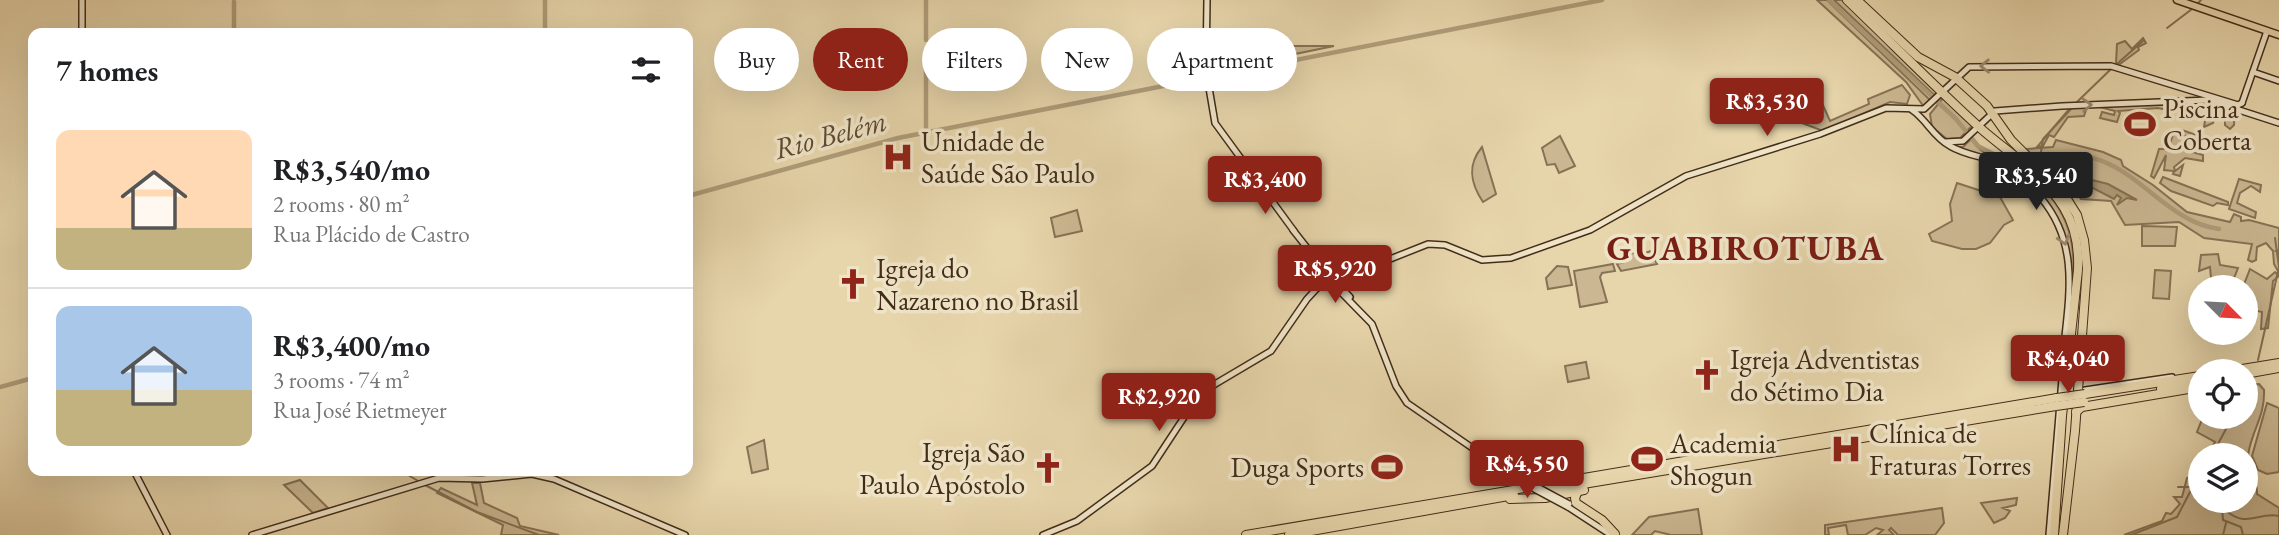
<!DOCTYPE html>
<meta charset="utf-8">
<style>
:root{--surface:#fff;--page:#f6f6f6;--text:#202124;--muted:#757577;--line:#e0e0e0;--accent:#8f2418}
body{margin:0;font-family:"EB Garamond",serif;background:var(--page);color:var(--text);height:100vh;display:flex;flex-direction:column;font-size:26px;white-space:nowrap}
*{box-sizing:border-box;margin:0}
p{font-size:23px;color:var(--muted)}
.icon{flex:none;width:38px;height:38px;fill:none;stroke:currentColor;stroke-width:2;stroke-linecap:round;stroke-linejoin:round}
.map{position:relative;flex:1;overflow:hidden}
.sheet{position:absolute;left:28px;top:28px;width:665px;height:448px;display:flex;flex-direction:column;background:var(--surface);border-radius:14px;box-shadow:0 7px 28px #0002}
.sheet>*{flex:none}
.hud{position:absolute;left:714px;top:28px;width:665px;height:63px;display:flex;gap:14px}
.needle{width:46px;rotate:114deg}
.buttons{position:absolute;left:2188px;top:275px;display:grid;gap:14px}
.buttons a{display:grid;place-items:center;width:70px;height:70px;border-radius:50%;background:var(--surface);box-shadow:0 7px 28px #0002;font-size:35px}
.price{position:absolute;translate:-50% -60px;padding:0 16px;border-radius:7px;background:var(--accent);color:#fff;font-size:23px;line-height:46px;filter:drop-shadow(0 2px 4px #0008)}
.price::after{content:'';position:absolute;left:50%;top:42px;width:21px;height:16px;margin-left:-10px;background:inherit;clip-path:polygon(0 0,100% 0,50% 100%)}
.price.current{background:#222;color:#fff}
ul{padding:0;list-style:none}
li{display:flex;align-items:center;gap:21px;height:175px;padding:0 28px}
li+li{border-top:2px solid var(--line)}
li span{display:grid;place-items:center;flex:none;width:196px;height:140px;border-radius:14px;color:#555}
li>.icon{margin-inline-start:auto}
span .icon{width:84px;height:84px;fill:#fffc;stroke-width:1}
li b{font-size:30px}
h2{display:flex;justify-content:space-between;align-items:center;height:84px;padding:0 28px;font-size:30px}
.chip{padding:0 24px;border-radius:32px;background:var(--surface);box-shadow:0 7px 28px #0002;font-size:24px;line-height:63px}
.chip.current{background:var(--accent);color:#fff}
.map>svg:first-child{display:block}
.green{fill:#cbb892;stroke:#877255;stroke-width:2}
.water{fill:#af9c79;stroke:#847052;stroke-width:2}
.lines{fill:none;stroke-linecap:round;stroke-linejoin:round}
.stream{stroke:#847052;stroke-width:2}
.river{stroke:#af9c79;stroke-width:4.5}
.secondary-casing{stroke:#432d18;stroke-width:8}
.primary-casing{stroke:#432d18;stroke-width:9}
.highway-casing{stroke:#432d18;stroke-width:10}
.secondary{stroke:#efe4c8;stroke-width:5}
.primary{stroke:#e7d5ab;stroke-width:6}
.highway{stroke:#e7d5ab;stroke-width:8}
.secondary-bridge-casing{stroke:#432d18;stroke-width:8;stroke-linecap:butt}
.highway-bridge-casing{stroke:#432d18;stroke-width:10;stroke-linecap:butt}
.secondary-bridge{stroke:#efe4c8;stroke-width:5}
.highway-bridge{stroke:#e7d5ab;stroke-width:8}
.oneway{stroke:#998870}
.labels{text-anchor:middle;stroke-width:7;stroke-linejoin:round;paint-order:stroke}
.poi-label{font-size:28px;fill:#432d18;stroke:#efe4c8;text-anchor:start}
.water-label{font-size:30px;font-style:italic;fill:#5e4930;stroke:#efe4c8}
.district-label{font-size:35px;font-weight:bold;letter-spacing:2px;fill:#7a1f14;stroke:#efe4c8}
</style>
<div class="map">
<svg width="2279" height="535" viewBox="0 0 2279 535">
<rect width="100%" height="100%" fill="#e7d5ab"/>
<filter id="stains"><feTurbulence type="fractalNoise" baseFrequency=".00286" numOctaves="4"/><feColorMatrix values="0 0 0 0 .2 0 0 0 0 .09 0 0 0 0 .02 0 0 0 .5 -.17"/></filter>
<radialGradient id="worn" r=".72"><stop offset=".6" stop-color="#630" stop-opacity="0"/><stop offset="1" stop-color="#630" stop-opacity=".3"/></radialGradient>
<g class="green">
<path d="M 1817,0 L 1827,0 L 1930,100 L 1924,107 L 1906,82 Z"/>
<path d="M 1834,0 L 1842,0 L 1937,93 L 1934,95 Z"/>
<path d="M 2143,38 L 2146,43 L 2138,47 L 2139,50 L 2120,64 L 2116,63 L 2117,44 L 2125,41 L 2132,49 Z"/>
<path d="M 1255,46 L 1334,46 L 1256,62 Z"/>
<path d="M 1902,85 L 1910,95 L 1907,104 L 1890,102 L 1823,131 L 1802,123 L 1799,109 L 1809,102 L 1812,107 L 1822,103 L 1830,121 L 1869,104 L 1868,99 Z"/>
<path d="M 1943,98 L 1972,126 L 1960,138 L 1947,139 L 1932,127 L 1930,114 Z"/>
<path d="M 2175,102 L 2173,111 L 2158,108 L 2118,111 L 2120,113 L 2117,122 L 2100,118 L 2102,112 L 2114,115 L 2115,111 L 2096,106 Z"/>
<path d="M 2210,102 L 2235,111 L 2234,125 L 2230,129 L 2225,125 L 2225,117 L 2215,115 L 2213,123 L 2204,127 L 2206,115 L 2213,113 Z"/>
<path d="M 2087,107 L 2084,116 L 2068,117 L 2054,137 L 2049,135 L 2043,146 L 2037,147 L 2070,108 Z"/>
<path d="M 2182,130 L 2199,136 L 2197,141 L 2183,135 L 2181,138 L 2190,140 L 2192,152 L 2203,155 L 2203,161 L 2185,158 L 2174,167 L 2175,171 L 2183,165 L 2180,176 L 2173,174 L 2174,171 L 2164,170 L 2166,155 L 2154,178 L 2151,176 L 2159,149 L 2168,149 L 2174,132 Z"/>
<path d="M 1560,136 L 1575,166 L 1559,173 L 1555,164 L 1547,165 L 1542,148 Z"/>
<path d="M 1971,139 C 1990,166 2002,151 2016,161 C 2023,166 2030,174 2036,180 C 2079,222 2075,256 2072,313 L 2068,321 C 2075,258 2069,211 2015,170 C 2000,159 1973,154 1954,147 L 1963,147 Z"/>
<path d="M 2056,140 L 2103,152 L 2121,160 L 2123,166 L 2153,185 L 2187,212 L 2230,222 L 2234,214 L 2241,217 L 2241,221 L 2249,220 L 2279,228 L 2279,250 L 2276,251 L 2279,252 L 2279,273 L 2274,264 L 2273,251 L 2266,243 L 2257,247 L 2256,260 L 2252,262 L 2248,260 L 2252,244 L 2204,238 L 2179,222 L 2125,225 L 2111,201 L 2081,199 L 2074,191 L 2077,178 L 2074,174 L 2060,175 L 2055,179 L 2026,149 L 2053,147 Z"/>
<path d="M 1482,147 L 1496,194 L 1483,202 C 1470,183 1467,165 1482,147 Z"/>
<path d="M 2163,177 L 2228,202 L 2228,205 L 2217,203 L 2213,206 L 2171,191 L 2160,183 Z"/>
<path d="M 2239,179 L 2261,185 L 2260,192 L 2251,186 L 2240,193 L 2237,203 L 2256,212 L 2255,218 L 2229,209 Z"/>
<path d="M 1957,183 L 2000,197 L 2013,220 L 2004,225 L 1990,243 L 1976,249 L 1962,249 L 1932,241 L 1929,234 L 1952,221 L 1950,204 Z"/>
<path d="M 1077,210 L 1082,231 L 1055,237 L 1051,218 Z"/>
<path d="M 2142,226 L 2177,227 L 2175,246 L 2142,246 Z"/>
<path d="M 1641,248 L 1645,253 L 1651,251 L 1657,264 L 1621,271 L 1617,264 L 1624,262 L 1622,254 L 1634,253 Z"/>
<path d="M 2218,254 L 2220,265 L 2238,268 L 2232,283 L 2211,278 L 2210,267 L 2199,271 L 2201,255 Z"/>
<path d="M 1613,264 L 1615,271 L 1602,273 L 1600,277 L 1607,302 L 1580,307 L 1574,271 Z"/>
<path d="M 1557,266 L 1568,267 L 1572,285 L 1548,289 L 1546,278 Z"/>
<path d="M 2250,269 L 2267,279 L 2275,272 L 2279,276 L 2273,281 L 2268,328 L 2261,329 L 2262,312 L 2245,308 L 2243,287 Z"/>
<path d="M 2155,270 L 2171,271 L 2169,299 L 2153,298 Z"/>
<path d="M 1586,362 L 1589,378 L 1568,382 L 1565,366 Z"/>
<path d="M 2259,384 L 2264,390 C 2265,415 2254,427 2249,450 C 2245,465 2258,479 2257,494 L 2279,508 L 2279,535 L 2124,535 L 2162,521 L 2166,513 L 2171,514 L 2180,504 L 2174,497 L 2182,497 L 2187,478 L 2197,475 L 2200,471 L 2200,500 L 2245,500 L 2245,455 L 2208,455 L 2215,442 L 2197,432 L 2203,417 L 2245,416 L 2245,385 Z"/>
<path d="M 2267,403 L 2279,408 L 2279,472 L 2267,474 L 2258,470 L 2252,456 Z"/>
<path d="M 764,440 L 768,469 L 752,473 L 747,447 Z"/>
<path d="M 300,480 L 328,508 L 313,513 L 284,485 Z"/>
<path d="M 472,483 L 480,483 L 484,503 L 517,518 L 520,526 L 559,535 L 501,535 L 503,525 L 437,493 L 441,488 L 477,505 Z"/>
<path d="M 2017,498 L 2016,505 L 2003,508 L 2010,511 L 2005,518 L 1994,523 L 1981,503 Z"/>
<path d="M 1942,508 L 1944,523 L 1935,535 L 1898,535 L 1891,528 L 1889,530 L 1894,535 L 1877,535 L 1883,530 L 1876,528 L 1865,535 L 1848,535 L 1846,525 L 1828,528 L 1829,535 L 1825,535 L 1825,525 Z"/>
<path d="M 1698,509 L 1702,535 L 1671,535 L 1655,531 L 1651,535 L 1632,535 L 1649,517 Z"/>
</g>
<path class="water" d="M 2092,180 L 2108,184 L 2137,200 L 2127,198 L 2117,205 L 2121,198 L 2117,195 L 2114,199 L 2091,187 L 2089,182 Z"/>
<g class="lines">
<g class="stream">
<path d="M 1598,1 L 1598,0"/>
<path d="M 2198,3 L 2201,0"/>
<path d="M 2167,28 L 2192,9"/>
<path d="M 2118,63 L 2144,40"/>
<path d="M 2077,102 L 2111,69"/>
<path d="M 2040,158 L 2043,139 L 2072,108"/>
<path d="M 2258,360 L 2279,267 L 2275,238"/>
<path d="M 2245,397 L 2251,387"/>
<path d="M 2212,455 L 2233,416"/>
<path d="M 401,471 L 420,482"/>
<path d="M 425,485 L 477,512 L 539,535"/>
<path d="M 2178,487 L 2194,487"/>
<path d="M 954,496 L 959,494"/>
<path d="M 2217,500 L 2222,507 L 2223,520 L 2241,527 L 2243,535"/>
<path d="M 2222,507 C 2246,531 2257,511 2279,516"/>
<path d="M 2131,535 L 2177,517 L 2200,473"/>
<path d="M 2223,535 L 2226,523"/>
</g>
<g class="river">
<path d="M 545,0 L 545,33"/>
<path d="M 1829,0 L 1956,119 L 1978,146 L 1999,157 L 2016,159"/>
<path d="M 234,2 L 234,33"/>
<path d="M 926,40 L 926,0"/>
<path d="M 926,50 L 926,134"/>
<path d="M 2029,158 C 2050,157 2073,152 2093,158 C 2141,171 2168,222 2219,229"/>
<path d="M 688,196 L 898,138 L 1602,0"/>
<path d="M 0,387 L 33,378"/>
</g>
<defs>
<g id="secondary">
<path d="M 82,0 L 82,33"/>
<path d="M 1207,0 L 1206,70 L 1215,123 L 1294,231"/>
<path d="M 2253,72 L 2279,81"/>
<path d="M 2242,103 L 2267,31"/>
<path d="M 1912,110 C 1927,120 1933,137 1950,146 C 1968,157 1992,157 2010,168 C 2022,175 2032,187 2041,198 C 2078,242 2070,291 2064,345"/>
<path d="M 1945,142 L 1963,141 L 1995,111 L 2062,106 L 2208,100 L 2279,123"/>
<path d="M 1293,230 L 1326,272"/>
<path d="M 1324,270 L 1329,280 L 1372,324 L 1396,386 L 1407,403 L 1500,467"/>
<path d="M 1335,281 L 1350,297"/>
<path d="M 1317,288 L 1428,244 L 1445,245 L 1482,260 L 1511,258 L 1590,230 L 1686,176 L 1820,134 L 1886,108 L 1924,109 L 1969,67 L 2111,66 L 2238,105 L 2242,103"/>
<path d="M 2085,390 L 2172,377"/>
<path d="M 134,471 L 167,535"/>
<path d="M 1568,507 L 1611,535"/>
<path d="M 252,535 L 439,478 L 482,479 L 532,474 L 554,479 L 685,535"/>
<path d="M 1043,535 L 1077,521 L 1152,466 L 1200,393 L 1271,351 L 1307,299 L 1319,286"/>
<path d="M 2049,535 L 2064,355"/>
</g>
<path id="primary" d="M 2177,0 L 2279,35"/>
<g id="highway">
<path d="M 1847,0 C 1891,42 1934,86 1979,127 C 2008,153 2043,173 2064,208 C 2075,226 2079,249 2078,270 L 2062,416 L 2054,535"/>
<path d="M 1857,0 L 1918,57 L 1955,77 L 1987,106 L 2011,140 L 2062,191 L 2077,215 L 2084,240 L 2087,268 L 2075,431 L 2063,535"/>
<path d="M 2063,357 L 2068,341"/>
<path d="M 2230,371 L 2279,363"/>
<path d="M 2245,374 L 2279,368"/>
<path d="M 2161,389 L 2193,383"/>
<path d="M 2085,394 L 2200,376"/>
<path d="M 2076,412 L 2082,407 L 2200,387"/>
<path d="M 1547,490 L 2056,406"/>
<path d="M 1578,491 L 1575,498 L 1576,503 L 1602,520 L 1615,534"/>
<path d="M 1510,499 L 1545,498 L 1584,490"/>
<path d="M 1246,535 L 2057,398"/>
<path d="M 1289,535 L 1514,495"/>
</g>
</defs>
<use href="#secondary" class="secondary-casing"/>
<use href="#primary" class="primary-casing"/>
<use href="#highway" class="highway-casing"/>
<use href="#secondary" class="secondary"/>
<use href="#primary" class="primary"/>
<use href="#highway" class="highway"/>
<defs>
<g id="secondary-bridge">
<path d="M 1499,470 L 1568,507"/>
<path d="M 1517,476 L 1569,504"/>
</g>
<g id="highway-bridge">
<path d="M 2057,398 L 2085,394"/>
<path d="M 2056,406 L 2084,402"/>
</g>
</defs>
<use href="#secondary-bridge" class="secondary-bridge-casing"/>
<use href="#highway-bridge" class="highway-bridge-casing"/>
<use href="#secondary-bridge" class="secondary-bridge"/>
<use href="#highway-bridge" class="highway-bridge"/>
</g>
<defs><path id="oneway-chevron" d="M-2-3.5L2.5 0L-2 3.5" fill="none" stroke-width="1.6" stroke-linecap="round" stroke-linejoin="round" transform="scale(1.75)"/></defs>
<g class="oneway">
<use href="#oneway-chevron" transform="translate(1985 66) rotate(179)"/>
<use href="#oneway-chevron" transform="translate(2087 105) rotate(-3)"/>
<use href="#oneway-chevron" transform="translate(2064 240) rotate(73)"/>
</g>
<defs>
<symbol id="stadium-bare" viewBox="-9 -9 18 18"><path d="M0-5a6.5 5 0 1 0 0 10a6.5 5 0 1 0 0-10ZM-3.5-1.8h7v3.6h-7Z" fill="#8f2418" stroke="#efe4c8" stroke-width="2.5" paint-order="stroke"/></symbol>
<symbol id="hospital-bare" viewBox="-9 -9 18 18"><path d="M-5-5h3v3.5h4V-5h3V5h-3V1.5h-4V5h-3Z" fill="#8f2418" stroke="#efe4c8" stroke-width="2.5" paint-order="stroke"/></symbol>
<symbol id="church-bare" viewBox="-9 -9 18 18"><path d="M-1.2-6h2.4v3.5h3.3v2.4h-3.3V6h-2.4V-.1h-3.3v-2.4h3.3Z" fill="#8f2418" stroke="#efe4c8" stroke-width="2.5" paint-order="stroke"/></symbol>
</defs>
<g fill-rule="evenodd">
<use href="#stadium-bare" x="2118" y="102" width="44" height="44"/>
<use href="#hospital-bare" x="876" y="135" width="44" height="44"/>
<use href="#church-bare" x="831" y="262" width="44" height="44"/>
<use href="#church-bare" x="1685" y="353" width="44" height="44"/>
<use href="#hospital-bare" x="1824" y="427" width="44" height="44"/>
<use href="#stadium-bare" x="1625" y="437" width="44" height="44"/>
<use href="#stadium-bare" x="1365" y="445" width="44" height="44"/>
<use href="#church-bare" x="1026" y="446" width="44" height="44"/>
</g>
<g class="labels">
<g class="poi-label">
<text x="2163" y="118">Piscina<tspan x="2163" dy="32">Coberta</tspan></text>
<text x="921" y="151">Unidade de<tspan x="921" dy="32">Saúde São Paulo</tspan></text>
<text x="876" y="278">Igreja do<tspan x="876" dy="32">Nazareno no Brasil</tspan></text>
<text x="1730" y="369">Igreja Adventistas<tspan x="1730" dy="32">do Sétimo Dia</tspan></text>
<text x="1869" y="443">Clínica de<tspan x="1869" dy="32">Fraturas Torres</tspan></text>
<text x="1670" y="453">Academia<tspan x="1670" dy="32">Shogun</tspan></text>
<text x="1025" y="462" text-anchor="end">Igreja São<tspan x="1025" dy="32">Paulo Apóstolo</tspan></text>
<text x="1364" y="477" text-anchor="end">Duga Sports</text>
</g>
<g class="water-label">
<text transform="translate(830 135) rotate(-15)" y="10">Rio Belém</text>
</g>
<g class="district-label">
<text x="1746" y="260">GUABIROTUBA</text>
</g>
</g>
<rect width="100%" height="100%" filter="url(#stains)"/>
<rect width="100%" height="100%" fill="url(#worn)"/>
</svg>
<div class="buttons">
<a><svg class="needle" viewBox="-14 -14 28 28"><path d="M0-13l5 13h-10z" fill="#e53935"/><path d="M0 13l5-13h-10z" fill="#757577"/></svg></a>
<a><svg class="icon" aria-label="locate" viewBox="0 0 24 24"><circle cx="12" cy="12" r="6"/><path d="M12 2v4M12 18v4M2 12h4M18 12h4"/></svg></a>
<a><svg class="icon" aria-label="layers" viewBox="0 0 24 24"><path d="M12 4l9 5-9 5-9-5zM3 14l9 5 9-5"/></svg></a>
</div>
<b class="price" style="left:1767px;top:138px">R$3,530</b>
<b class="price current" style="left:2036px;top:212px">R$3,540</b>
<b class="price" style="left:1265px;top:216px">R$3,400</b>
<b class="price" style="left:1335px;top:305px">R$5,920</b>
<b class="price" style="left:2068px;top:395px">R$4,040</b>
<b class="price" style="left:1159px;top:433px">R$2,920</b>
<b class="price" style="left:1527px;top:500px">R$4,550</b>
<div class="hud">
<a class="chip">Buy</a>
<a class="chip current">Rent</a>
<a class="chip">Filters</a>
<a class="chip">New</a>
<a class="chip">Apartment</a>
</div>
<section class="sheet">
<h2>7 homes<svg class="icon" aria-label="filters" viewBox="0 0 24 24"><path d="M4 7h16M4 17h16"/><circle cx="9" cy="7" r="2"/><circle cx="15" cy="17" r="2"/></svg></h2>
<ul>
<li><span style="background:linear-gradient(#ffd9b3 70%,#c2b280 0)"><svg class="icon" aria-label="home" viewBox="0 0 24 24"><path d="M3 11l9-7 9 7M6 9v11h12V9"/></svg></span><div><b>R$3,540/mo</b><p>2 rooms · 80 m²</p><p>Rua Plácido de Castro</p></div></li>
<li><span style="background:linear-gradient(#a9c7e8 60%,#c2b280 0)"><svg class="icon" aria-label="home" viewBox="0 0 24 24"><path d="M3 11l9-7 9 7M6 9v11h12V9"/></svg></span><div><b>R$3,400/mo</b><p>3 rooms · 74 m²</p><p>Rua José Rietmeyer</p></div></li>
</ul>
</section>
</div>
